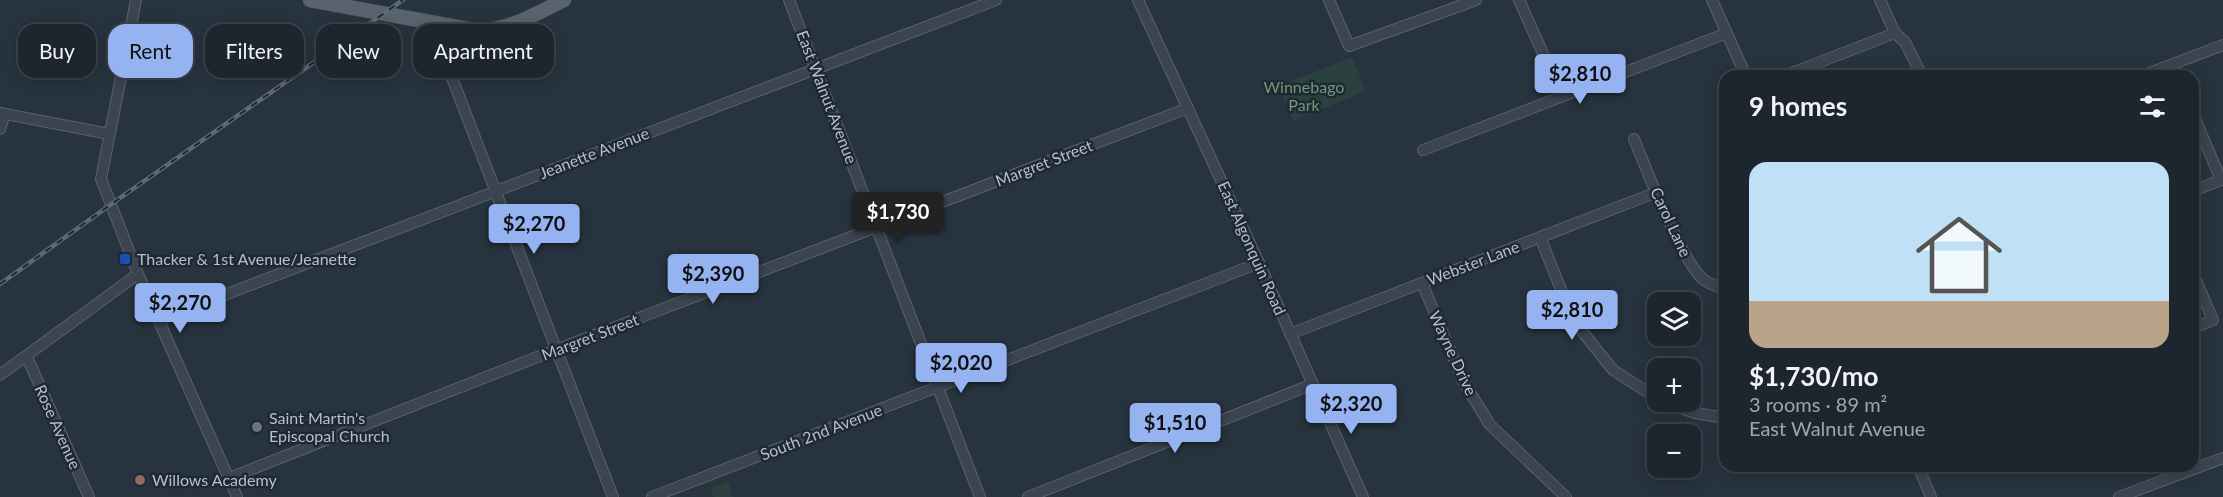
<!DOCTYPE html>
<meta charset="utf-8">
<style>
:root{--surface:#1d262e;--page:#2a323a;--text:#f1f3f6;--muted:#a0a5aa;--line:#3b434a;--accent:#95b2f1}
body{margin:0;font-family:Lato,sans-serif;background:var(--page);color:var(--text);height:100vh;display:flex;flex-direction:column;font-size:22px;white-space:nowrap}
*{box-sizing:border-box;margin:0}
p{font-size:20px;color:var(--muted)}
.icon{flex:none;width:33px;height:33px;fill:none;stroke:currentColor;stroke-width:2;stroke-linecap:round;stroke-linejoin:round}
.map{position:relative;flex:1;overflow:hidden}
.panel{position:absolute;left:1719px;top:70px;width:480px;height:402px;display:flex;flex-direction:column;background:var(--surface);border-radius:18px;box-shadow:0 3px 15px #0003,0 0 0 2px var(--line)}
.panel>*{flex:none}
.guide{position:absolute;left:18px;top:24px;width:570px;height:54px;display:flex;gap:12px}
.controls{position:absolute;left:1647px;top:292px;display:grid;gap:12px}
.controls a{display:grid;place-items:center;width:54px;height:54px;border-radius:12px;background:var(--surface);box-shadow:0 3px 15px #0003,0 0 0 2px var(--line);font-size:30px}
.price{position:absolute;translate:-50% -51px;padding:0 14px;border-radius:6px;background:var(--accent);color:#111;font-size:20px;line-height:39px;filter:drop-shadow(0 2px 3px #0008)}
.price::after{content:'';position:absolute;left:50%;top:36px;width:18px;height:14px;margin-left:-9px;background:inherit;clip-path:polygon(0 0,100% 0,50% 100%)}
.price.active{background:#222;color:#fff}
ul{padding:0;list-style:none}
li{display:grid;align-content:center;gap:12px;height:318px;padding:0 30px}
li span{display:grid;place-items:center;height:186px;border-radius:18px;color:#555}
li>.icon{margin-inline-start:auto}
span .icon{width:108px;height:108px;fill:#fffc;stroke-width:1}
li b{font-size:26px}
h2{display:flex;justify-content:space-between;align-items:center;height:72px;padding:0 30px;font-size:26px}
.pill{padding:0 21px;border-radius:18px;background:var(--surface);box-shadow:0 3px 15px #0003,0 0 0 2px var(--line);font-size:21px;line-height:54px}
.pill.active{background:var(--accent);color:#111}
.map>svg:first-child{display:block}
.green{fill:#2a4140}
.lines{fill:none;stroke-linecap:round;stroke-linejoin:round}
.minor-casing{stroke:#58626c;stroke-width:12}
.major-casing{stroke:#47505b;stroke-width:15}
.minor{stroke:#3b444f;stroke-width:10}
.major{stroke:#59636e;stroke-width:14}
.rail-casing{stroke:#5d6975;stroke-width:4.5}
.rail{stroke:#1f2934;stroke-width:2;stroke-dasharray:7;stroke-linecap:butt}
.transit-dot{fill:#1a4fb4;stroke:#1f2934;stroke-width:2}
.worship-dot{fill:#6b7280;stroke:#1f2934;stroke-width:2}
.education-dot{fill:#8d6e63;stroke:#1f2934;stroke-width:2}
.labels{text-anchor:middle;stroke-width:5;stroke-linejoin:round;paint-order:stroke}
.park-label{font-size:16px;fill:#709976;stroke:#1f2934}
.street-label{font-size:16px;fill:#b7bfc9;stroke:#1f2934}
.poi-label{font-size:16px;fill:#b7bfc9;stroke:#1f2934;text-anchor:start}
</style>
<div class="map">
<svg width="2223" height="497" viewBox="0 0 2223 497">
<rect width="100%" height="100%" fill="#27333e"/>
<g class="green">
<path d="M 1352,57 L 1366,91 L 1293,121 L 1279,86 Z"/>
<path d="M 728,482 L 733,497 L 714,497 L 710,488 Z"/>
</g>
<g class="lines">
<defs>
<g id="minor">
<path d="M 136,0 L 101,179 L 138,274 L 237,497"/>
<path d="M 789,0 L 980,497"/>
<path d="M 1138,0 L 1259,263 L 1363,497"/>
<path d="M 1329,0 L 1349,46 L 1476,0"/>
<path d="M 1519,0 L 1562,96"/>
<path d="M 1712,0 L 1746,76"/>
<path d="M 1880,0 L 1895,33 L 1905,42 L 1922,76"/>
<path d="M 431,23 L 613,497"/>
<path d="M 1784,76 L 1895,33"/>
<path d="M 2141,76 L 2223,45"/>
<path d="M 0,113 L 109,134"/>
<path d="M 2193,114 L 2221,180 L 2193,191"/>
<path d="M 0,129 L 5,114"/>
<path d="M 1634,139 C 1646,168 1682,263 1704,280 C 1710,284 1718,287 1725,289"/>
<path d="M 1423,150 L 1727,33"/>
<path d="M 1540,237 L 1573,320 L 1613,370 L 1658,399"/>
<path d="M 2193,273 L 2213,320 L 2193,328"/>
<path d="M 1422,283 L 1463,381 L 1490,425 L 1566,497"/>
<path d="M 159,320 L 996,0"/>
<path d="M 1290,334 L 1657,192"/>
<path d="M 27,357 L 89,497"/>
<path d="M 0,375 L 138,274"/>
<path d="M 1665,402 L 1695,413 L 1725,418"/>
<path d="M 1918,466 L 1931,497"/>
<path d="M 229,478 L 555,350 L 1188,108"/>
<path d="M 652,497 L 1259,263"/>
<path d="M 1028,497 L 1313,384"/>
<path d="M 2119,497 L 2223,458"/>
</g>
<path id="major" d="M 310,0 L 479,31 C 510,30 537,13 564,0"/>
</defs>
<use href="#minor" class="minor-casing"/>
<use href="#major" class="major-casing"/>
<use href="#minor" class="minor"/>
<use href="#major" class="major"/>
<defs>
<path id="rail" d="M 0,284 L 110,205 L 403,0"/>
</defs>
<use href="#rail" class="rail-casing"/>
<use href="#rail" class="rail"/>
</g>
<rect class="transit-dot" x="119" y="253" width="12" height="12" rx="3"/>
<circle class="worship-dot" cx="257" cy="427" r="6"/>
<circle class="education-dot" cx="140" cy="480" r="6"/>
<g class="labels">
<g class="park-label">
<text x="1304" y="93">Winnebago<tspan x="1304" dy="18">Park</tspan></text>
</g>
<g class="street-label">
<text transform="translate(827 97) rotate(69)" y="6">East Walnut Avenue</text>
<text transform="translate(594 153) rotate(-21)" y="6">Jeanette Avenue</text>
<text transform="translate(1044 163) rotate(-21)" y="6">Margret Street</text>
<text transform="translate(1671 222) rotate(65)" y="6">Carol Lane</text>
<text transform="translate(1252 248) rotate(66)" y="6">East Algonquin Road</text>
<text transform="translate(1473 263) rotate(-21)" y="6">Webster Lane</text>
<text transform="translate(590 337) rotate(-21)" y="6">Margret Street</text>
<text transform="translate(1453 353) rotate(65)" y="6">Wayne Drive</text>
<text transform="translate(58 427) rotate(66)" y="6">Rose Avenue</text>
<text transform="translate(821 432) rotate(-21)" y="6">South 2nd Avenue</text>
</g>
<g class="poi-label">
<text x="137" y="265">Thacker &amp; 1st Avenue/Jeanette</text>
<text x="269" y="424">Saint Martin's<tspan x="269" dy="18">Episcopal Church</tspan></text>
<text x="152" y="486">Willows Academy</text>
</g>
</g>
</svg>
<div class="controls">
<a><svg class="icon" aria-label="layers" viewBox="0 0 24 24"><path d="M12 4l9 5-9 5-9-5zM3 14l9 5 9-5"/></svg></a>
<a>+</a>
<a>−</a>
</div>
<b class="price" style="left:1580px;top:105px">$2,810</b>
<b class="price active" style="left:898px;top:243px">$1,730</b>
<b class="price" style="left:534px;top:255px">$2,270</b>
<b class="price" style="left:713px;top:305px">$2,390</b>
<b class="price" style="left:180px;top:334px">$2,270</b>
<b class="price" style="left:1572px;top:341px">$2,810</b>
<b class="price" style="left:961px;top:394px">$2,020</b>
<b class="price" style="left:1351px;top:435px">$2,320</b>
<b class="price" style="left:1175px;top:454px">$1,510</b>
<div class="guide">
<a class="pill">Buy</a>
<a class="pill active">Rent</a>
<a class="pill">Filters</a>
<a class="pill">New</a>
<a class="pill">Apartment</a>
</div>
<section class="panel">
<h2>9 homes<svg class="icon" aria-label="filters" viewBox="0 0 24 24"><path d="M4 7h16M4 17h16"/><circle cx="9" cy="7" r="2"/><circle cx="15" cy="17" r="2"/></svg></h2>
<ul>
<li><span style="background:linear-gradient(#bfe0f5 75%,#b9a48a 0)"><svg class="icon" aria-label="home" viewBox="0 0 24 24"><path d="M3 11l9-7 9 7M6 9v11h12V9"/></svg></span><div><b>$1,730/mo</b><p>3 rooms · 89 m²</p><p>East Walnut Avenue</p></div></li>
</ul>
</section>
</div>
